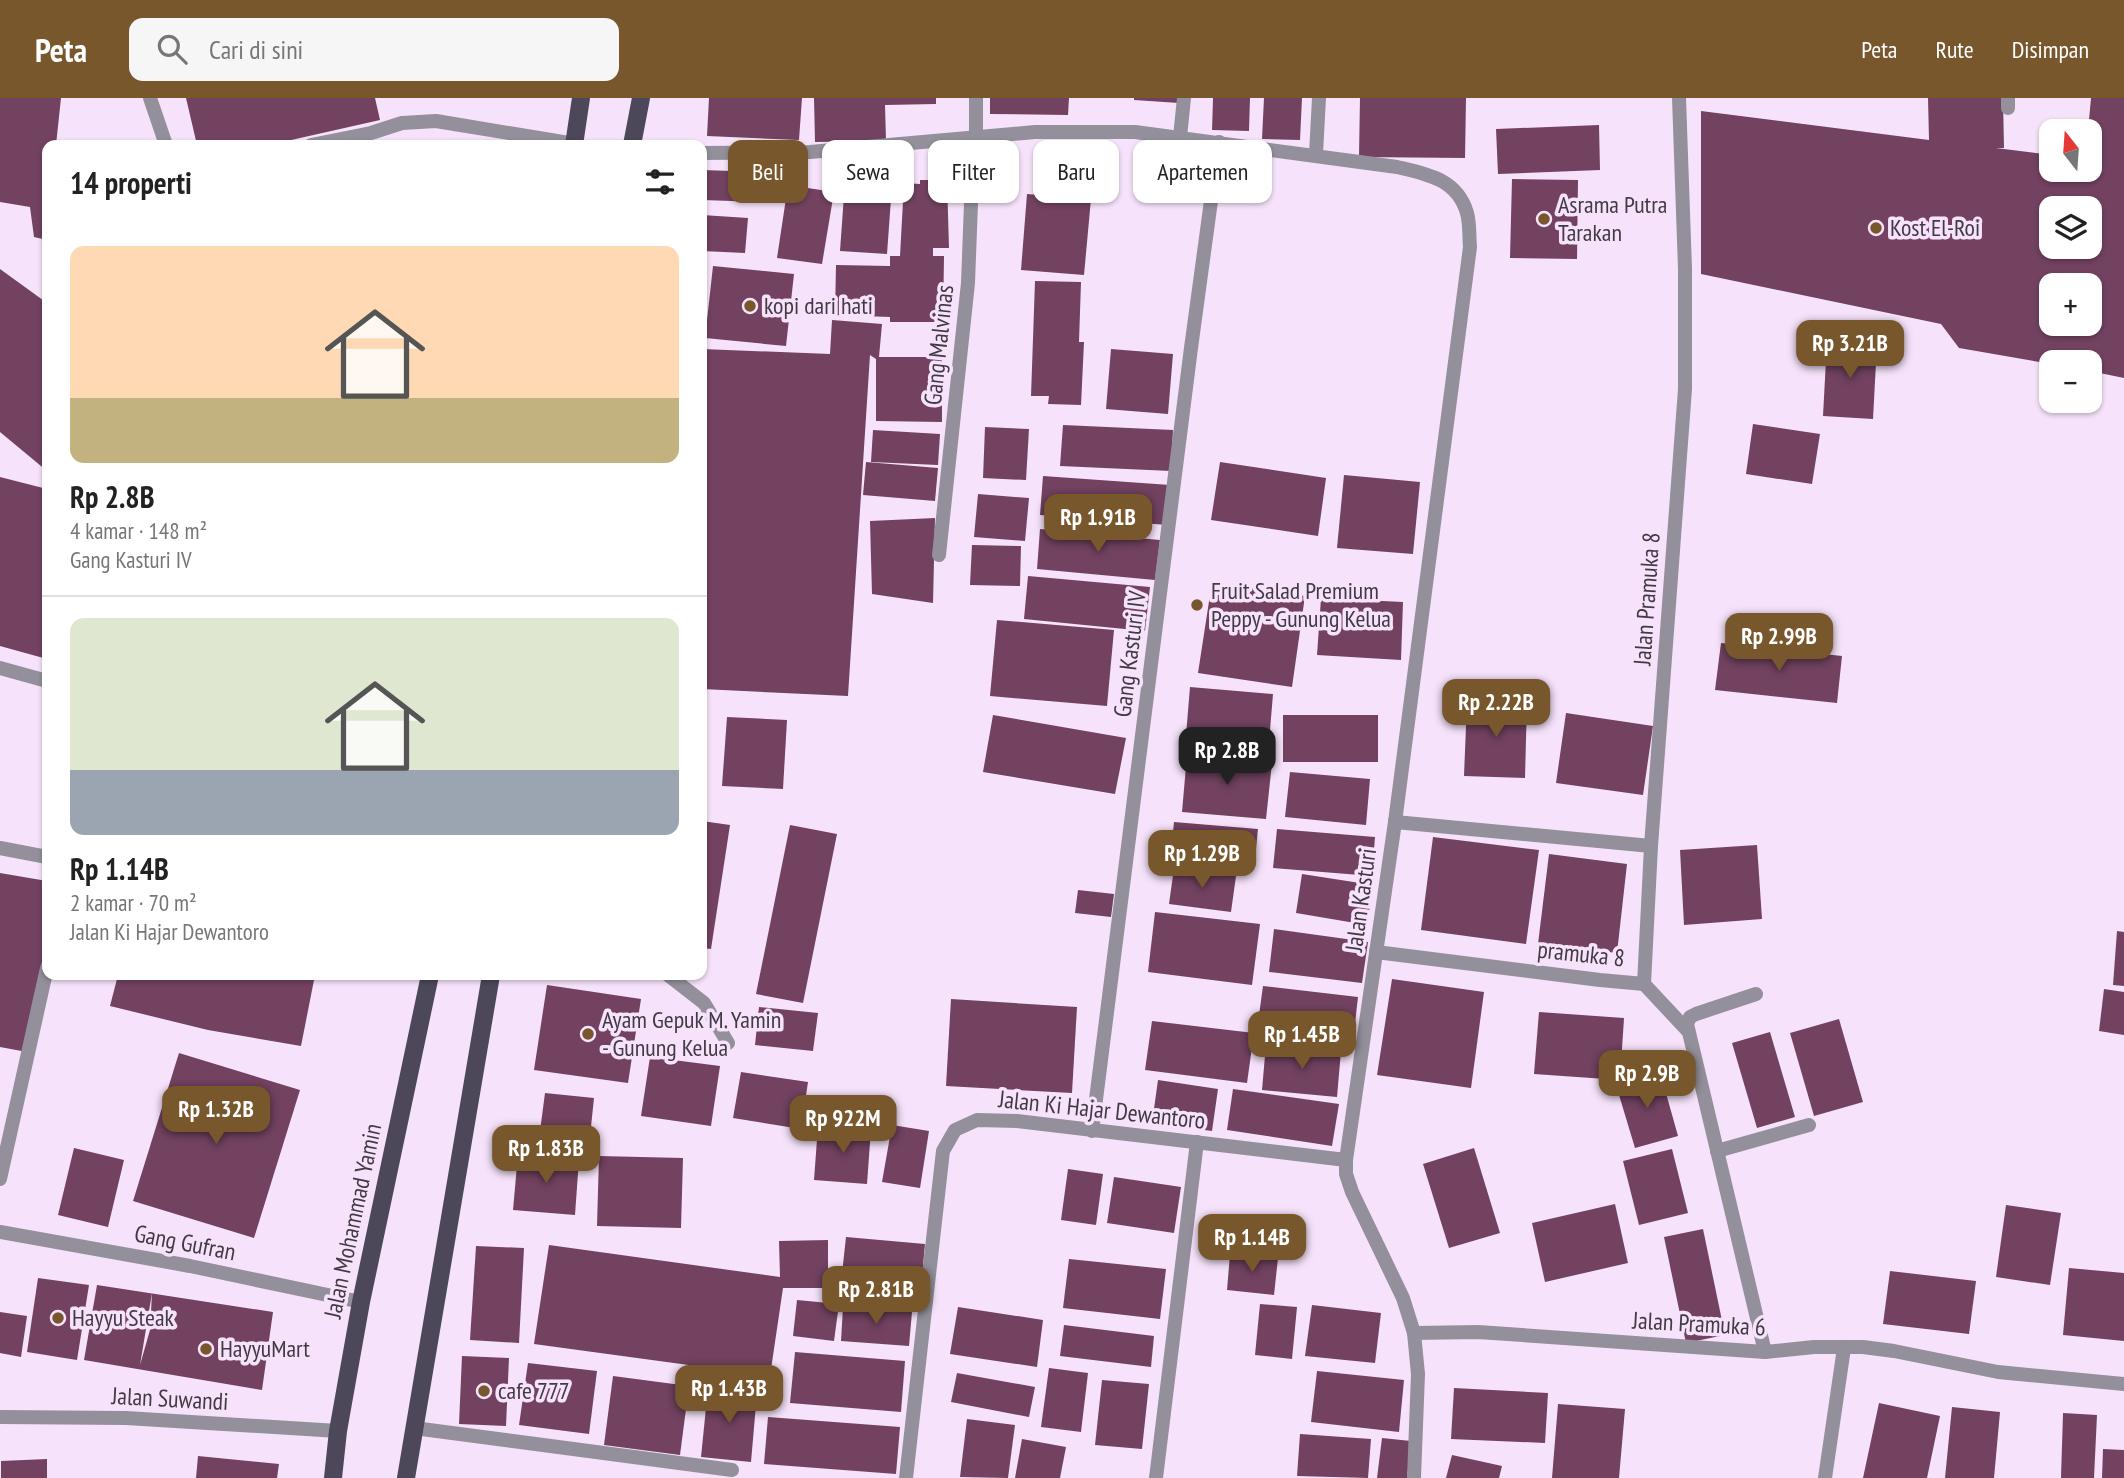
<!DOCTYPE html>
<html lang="id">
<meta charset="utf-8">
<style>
:root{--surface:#fff;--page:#f6f6f6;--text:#222;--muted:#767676;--line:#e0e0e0;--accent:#78572d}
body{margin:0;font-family:"PT Sans Narrow",sans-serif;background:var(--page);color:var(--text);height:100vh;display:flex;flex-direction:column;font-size:26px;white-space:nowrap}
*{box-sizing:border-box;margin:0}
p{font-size:23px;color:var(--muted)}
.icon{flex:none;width:38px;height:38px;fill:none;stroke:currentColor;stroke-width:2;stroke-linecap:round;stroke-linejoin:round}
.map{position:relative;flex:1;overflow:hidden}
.panel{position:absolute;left:42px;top:42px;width:665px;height:840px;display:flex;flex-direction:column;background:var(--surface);border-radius:14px;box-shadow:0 2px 5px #0004}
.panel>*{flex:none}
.hud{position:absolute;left:728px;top:42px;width:665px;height:63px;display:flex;gap:14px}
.needle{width:46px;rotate:343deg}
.buttons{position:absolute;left:2039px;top:21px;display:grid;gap:14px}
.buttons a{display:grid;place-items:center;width:63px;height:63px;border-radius:14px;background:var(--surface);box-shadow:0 2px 5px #0004;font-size:35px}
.price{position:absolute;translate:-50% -60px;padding:0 16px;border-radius:14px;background:var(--accent);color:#fff;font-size:23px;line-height:46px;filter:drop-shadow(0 2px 4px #0008)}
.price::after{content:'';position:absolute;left:50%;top:42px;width:21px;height:16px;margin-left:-10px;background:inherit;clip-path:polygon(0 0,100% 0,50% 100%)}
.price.on{background:#222;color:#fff}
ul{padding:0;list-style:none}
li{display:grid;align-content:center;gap:14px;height:371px;padding:0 28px}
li+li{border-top:2px solid var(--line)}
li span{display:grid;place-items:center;height:217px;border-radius:14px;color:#555}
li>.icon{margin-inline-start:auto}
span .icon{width:126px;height:126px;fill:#fffc;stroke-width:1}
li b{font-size:30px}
h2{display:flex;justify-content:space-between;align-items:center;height:84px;padding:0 28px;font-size:30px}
.chip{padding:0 24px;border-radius:14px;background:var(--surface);box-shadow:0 2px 5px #0004;font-size:24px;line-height:63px}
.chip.on{background:var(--accent);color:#fff}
header{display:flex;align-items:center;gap:42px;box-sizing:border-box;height:98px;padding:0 35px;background:var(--accent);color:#fff}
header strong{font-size:33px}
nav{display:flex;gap:38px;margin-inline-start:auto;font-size:24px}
.search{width:490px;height:63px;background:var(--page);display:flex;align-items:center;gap:18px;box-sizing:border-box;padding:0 24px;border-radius:14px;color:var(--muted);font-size:26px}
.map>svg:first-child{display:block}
.building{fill:#724260;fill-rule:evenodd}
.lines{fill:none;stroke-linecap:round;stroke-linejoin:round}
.lane{stroke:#93909b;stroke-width:14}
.street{stroke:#93909b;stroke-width:14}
.primary{stroke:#4d475a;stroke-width:18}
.poi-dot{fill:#78572d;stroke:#f6e3fb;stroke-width:2.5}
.labels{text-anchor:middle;stroke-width:7;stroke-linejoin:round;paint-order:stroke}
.poi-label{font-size:24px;fill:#423a43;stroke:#f6e3fb;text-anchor:start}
.street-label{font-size:24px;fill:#423a43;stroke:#f6e3fb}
</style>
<header>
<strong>Peta</strong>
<div class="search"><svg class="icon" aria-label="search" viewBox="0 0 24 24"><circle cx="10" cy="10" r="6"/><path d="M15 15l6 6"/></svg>Cari di sini</div>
<nav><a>Peta</a><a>Rute</a><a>Disimpan</a></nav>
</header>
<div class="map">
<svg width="2124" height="1380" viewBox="0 0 2124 1380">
<rect width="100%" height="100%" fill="#f6e3fb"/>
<g class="building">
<path d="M 0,0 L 61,0 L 56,47 L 47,47 L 47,142 L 34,139 L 30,109 L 0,104 Z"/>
<path d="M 186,0 L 375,0 L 380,22 L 269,47 L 197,47 Z"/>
<path d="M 709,0 L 802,0 L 799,42 L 707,38 Z"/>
<path d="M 814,0 L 936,0 L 936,6 L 885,7 L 886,43 L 815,44 Z"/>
<path d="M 990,0 L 1069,0 L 1068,17 L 990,16 Z"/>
<path d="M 1134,0 L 1179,0 L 1179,5 L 1134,2 Z"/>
<path d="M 1213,0 L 1250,0 L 1249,33 L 1212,32 Z"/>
<path d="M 1264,0 L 1302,0 L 1300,42 L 1262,41 Z"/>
<path d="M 1360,0 L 1466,0 L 1465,60 L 1359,59 Z"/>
<path d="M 1928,0 L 2003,0 L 2004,50 L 1996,50 L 2051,57 L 2051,72 L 2090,72 L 2090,33 L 2088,33 L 2091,0 L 2124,0 L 2124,280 L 2090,273 L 2090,264 L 2051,264 L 2051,266 L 1959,250 L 1941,226 L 1701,176 L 1701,13 L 1929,42 ZM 2051,110 L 2090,110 L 2090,149 L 2051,149 ZM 2051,187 L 2090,187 L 2090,226 L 2051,226 Z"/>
<path d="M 1599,27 L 1600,72 L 1498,76 L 1496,31 Z"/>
<path d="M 702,72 L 762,74 L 761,104 L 702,102 Z"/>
<path d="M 1512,81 L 1578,82 L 1577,161 L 1510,160 Z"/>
<path d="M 920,82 L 947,82 L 949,150 L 933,150 L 933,158 L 944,158 L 943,224 L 890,224 L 890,219 L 835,217 L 836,167 L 890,168 L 890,158 L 900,158 L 904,85 L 920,86 Z"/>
<path d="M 845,83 L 892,87 L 887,156 L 840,153 Z"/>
<path d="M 788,87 L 834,94 L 822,166 L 777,160 Z"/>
<path d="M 1027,96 L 1091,101 L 1084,177 L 1021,172 Z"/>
<path d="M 702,117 L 748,120 L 745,155 L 702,153 Z"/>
<path d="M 713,168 L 794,176 L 786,248 L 705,240 Z"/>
<path d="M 0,171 L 47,205 L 47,373 L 0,334 Z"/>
<path d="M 1035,183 L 1081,184 L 1079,244 L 1084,244 L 1081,307 L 1048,306 L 1049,298 L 1031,298 Z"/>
<path d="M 832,222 L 882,226 L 879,259 L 942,259 L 942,324 L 876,323 L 876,261 L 870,257 L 848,598 L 702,591 L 702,251 L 830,256 Z"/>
<path d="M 1827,243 L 1877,246 L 1873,321 L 1823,318 Z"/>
<path d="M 1111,251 L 1173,256 L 1168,316 L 1106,311 Z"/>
<path d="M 1753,326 L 1820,336 L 1812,386 L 1746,376 Z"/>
<path d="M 1063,327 L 1173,332 L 1171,373 L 1060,368 Z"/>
<path d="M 985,329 L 1029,331 L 1026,382 L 983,380 Z"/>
<path d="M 873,332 L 940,336 L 938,367 L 871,364 Z"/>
<path d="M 866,364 L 938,370 L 935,403 L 863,397 Z"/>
<path d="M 1220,364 L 1326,380 L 1318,438 L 1211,422 Z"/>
<path d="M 1344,377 L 1420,384 L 1413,456 L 1337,450 Z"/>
<path d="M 1043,378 L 1170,387 L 1167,427 L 1040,417 Z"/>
<path d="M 0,379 L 47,391 L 47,561 L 0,548 Z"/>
<path d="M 978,396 L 1029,400 L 1025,443 L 974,439 Z"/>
<path d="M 935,420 L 933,505 L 872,496 L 870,423 Z"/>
<path d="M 1040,431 L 1160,442 L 1155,482 L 1037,471 Z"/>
<path d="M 972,447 L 1021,448 L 1020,488 L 970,487 Z"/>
<path d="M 1028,478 L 1150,489 L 1145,533 L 1024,521 Z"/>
<path d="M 1212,484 L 1305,498 L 1292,589 L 1198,575 Z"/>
<path d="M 1321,500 L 1403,504 L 1401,562 L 1317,557 Z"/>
<path d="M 997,522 L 1114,532 L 1107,608 L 990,598 Z"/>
<path d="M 1721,545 L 1842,558 L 1837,605 L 1715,592 Z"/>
<path d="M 1190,589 L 1273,596 L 1268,656 L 1185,649 Z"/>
<path d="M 1467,603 L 1527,604 L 1525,680 L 1464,678 Z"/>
<path d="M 1566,615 L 1653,628 L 1643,697 L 1556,685 Z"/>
<path d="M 993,617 L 1126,640 L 1115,696 L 983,674 Z"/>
<rect x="1283" y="617" width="95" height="47"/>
<path d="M 727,619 L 787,622 L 783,691 L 722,688 Z"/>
<path d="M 1187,657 L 1272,665 L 1266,721 L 1182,714 Z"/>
<path d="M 1290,674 L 1370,681 L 1366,727 L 1285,719 Z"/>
<path d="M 702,723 L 730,727 L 711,851 L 702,850 Z"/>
<path d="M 1174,724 L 1258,731 L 1254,770 L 1170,763 Z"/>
<path d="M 790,727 L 837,736 L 803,905 L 756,896 Z"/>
<path d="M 1277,731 L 1375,739 L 1372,778 L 1273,770 Z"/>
<path d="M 1433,739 L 1539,752 L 1526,846 L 1421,832 Z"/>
<path d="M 1757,747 L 1762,821 L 1684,827 L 1680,752 Z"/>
<path d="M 1549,756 L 1627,766 L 1617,855 L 1538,846 Z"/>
<path d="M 1174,770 L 1236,778 L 1231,814 L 1169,806 Z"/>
<path d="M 0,775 L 47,783 L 47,834 L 27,954 L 0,949 Z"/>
<path d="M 1302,776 L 1373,787 L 1367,827 L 1296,815 Z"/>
<path d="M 1078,792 L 1114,796 L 1111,819 L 1075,815 Z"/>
<path d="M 1155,814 L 1260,826 L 1252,887 L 1148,874 Z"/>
<path d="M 1274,831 L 1368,844 L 1362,885 L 1269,874 Z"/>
<path d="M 2117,833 L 2124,834 L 2124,888 L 2113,887 Z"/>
<path d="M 118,877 L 315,877 L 301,948 L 208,932 L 110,908 Z"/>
<path d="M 1392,881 L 1484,894 L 1471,990 L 1377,977 Z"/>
<path d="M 547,887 L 641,901 L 628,985 L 534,972 Z"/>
<path d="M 1263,888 L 1358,899 L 1353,943 L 1257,932 Z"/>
<path d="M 2104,891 L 2124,894 L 2124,937 L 2099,933 Z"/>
<path d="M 951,901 L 1077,909 L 1072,995 L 946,988 Z"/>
<path d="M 759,909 L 818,915 L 813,953 L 755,947 Z"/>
<path d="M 1539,914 L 1624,920 L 1620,982 L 1534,976 Z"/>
<path d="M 1839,921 L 1863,1004 L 1814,1018 L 1790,935 Z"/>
<path d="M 1152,923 L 1254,935 L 1247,985 L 1145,972 Z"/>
<path d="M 1770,934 L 1795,1019 L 1757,1030 L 1732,945 Z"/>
<path d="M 1266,946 L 1341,953 L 1337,999 L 1262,992 Z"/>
<path d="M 179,955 L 300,992 L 254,1140 L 133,1103 Z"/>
<path d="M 650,959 L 720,968 L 711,1028 L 641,1018 Z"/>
<path d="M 741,974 L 808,984 L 801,1031 L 733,1020 Z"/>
<path d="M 1660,974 L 1678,1038 L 1635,1050 L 1616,987 Z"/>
<path d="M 1158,982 L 1218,991 L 1212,1033 L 1152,1025 Z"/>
<path d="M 1233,991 L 1339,1006 L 1332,1048 L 1227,1032 Z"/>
<path d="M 545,995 L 594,1000 L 590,1038 L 540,1033 Z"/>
<path d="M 892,1027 L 929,1033 L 920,1090 L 882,1084 Z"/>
<path d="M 818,1028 L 871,1031 L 867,1086 L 814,1082 Z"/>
<path d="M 74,1050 L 124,1062 L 108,1129 L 58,1117 Z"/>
<path d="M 1474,1050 L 1500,1135 L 1449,1150 L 1423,1066 Z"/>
<path d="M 1672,1051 L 1688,1115 L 1639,1127 L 1623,1063 Z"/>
<path d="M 518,1056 L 579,1061 L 575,1117 L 513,1112 Z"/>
<path d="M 599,1058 L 683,1060 L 681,1130 L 597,1128 Z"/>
<path d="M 1068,1071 L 1103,1076 L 1096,1127 L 1061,1122 Z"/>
<path d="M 1114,1079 L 1181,1089 L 1174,1135 L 1107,1125 Z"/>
<path d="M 1615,1106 L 1628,1165 L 1545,1184 L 1532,1125 Z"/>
<path d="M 2006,1107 L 2061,1115 L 2050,1187 L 1996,1179 Z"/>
<path d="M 1703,1131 L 1725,1237 L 1686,1245 L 1664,1139 Z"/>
<path d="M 846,1139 L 925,1146 L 920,1201 L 840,1194 Z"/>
<path d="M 828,1142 L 828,1190 L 783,1190 L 770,1278 L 534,1246 L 549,1147 L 780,1179 L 779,1143 Z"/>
<path d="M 476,1148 L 524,1150 L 519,1245 L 470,1242 Z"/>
<path d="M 1230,1156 L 1278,1160 L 1274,1197 L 1227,1192 Z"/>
<path d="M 1069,1161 L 1166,1171 L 1160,1221 L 1063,1210 Z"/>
<path d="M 2069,1170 L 2124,1175 L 2124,1243 L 2063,1237 Z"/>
<path d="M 1890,1173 L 1976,1183 L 1969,1236 L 1883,1226 Z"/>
<path d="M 38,1180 L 89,1187 L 77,1262 L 27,1254 Z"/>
<path d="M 97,1187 L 273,1214 L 262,1292 L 84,1262 ZM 152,1195 L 150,1232 L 140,1267 Z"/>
<path d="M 797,1202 L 839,1206 L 834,1243 L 793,1238 Z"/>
<path d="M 1260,1206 L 1297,1209 L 1292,1261 L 1255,1257 Z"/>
<path d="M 1312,1207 L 1381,1215 L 1375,1265 L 1305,1258 Z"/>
<path d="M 843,1209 L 912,1214 L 909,1248 L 841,1243 Z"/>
<path d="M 958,1209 L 1043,1222 L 1037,1269 L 950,1256 Z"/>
<path d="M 0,1214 L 27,1218 L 21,1259 L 0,1255 Z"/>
<path d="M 1064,1227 L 1154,1238 L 1151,1269 L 1060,1258 Z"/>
<path d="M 795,1254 L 905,1263 L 901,1314 L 790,1305 Z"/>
<path d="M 462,1258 L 509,1260 L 506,1328 L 459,1326 Z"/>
<path d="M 528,1265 L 597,1273 L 589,1336 L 519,1327 Z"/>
<path d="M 1049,1270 L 1088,1275 L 1081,1334 L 1041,1329 Z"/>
<path d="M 1317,1273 L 1404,1282 L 1399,1334 L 1311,1324 Z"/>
<path d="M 957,1275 L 1035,1289 L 1029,1319 L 951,1304 Z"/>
<path d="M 613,1278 L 689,1288 L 680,1357 L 604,1347 Z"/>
<path d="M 1102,1282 L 1149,1286 L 1142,1351 L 1095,1347 Z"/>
<path d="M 708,1290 L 757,1295 L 751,1364 L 701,1359 Z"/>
<path d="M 1454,1290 L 1548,1295 L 1545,1345 L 1451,1341 Z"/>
<path d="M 1879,1305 L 1940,1318 L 1927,1380 L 1863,1380 Z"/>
<path d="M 1558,1306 L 1625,1311 L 1619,1380 L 1552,1380 Z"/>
<path d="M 1952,1309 L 2000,1314 L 1994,1380 L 1945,1380 Z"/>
<path d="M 2063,1315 L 2097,1317 L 2094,1380 L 2061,1380 Z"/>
<path d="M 768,1319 L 900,1329 L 896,1376 L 764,1366 Z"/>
<path d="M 967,1321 L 1015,1327 L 1008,1380 L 960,1379 Z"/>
<path d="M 1300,1336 L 1371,1341 L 1368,1380 L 1297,1378 Z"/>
<path d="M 1382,1340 L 1411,1343 L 1407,1380 L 1377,1380 Z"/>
<path d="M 1022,1341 L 1066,1349 L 1060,1380 L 1015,1380 Z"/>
<path d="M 2103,1351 L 2124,1352 L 2124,1380 L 2102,1380 Z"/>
<path d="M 1452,1357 L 1502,1368 L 1499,1380 L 1446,1380 Z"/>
<path d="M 198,1358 L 279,1366 L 277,1380 L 196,1380 Z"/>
<path d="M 47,1361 L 47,1380 L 1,1380 L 1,1363 Z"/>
</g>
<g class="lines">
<g class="lane">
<path d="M 150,0 L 166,47"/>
<path d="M 311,47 L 371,35 L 402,25 L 436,23 L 575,46"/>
<path d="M 0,570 L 47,583"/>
</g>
<g class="street">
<path d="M 2008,10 L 2008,0"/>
<path d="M 1180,39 L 1184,0"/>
<path d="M 702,55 L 810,54 L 1035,34 L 1135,34 L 1397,69 C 1427,76 1457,81 1467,115 C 1470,125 1469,138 1470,149 L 1395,724 L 1346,1062 L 1346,1076 L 1352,1094 L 1403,1200 L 1414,1235"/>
<path d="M 1316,56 L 1319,0"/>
<path d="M 939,457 L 968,185 L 972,79 L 976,40 L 976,0"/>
<path d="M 1395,724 L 1651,748"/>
<path d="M 0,750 L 47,759"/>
<path d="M 1376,854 L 1600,882 L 1644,886 L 1651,748 L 1685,291 L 1685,171 L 1679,0"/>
<path d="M 668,877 L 704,905 L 728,945"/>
<path d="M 1644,886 L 1687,932"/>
<path d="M 1756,896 L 1696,916 L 1690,919 L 1687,926 L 1765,1254"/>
<path d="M 1092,1033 L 1191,250 L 1219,44"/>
<path d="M 1717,1053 L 1809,1027"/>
<path d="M 0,1081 L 47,870"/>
<path d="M 0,1134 L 190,1168 L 361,1204"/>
<path d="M 0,1319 L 126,1320 L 338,1333"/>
<path d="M 414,1330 L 732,1372"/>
<path d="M 906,1380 L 943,1053 L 955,1032 L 977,1022 L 1017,1023 L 1346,1062"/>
<path d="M 1156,1380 L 1197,1044"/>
<path d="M 1414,1380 L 1418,1276 L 1414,1235 L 1478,1234 L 1765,1254 L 1814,1249 L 1863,1249 L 1894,1253 L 1998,1274 L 2124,1286"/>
<path d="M 1825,1380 L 1844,1250"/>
</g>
<g class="primary">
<path d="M 574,47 L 581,0"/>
<path d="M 632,47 L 641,0"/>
<path d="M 333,1380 L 338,1333 L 361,1204 L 430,877"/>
<path d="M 406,1380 L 491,877"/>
</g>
</g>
<g class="poi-dot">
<circle cx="1544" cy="121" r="7"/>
<circle cx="1876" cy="130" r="7"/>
<circle cx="750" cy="208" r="7"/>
<circle cx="1197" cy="507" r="7"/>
<circle cx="588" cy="936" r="7"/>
<circle cx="58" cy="1220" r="7"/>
<circle cx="206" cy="1251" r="7"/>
<circle cx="484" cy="1293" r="7"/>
</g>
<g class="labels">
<g class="poi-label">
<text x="1558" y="115">Asrama Putra<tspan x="1558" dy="28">Tarakan</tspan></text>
<text x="1890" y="138">Kost El-Roi</text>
<text x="764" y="216">kopi dari hati</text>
<text x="1211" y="501">Fruit Salad Premium<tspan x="1211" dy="28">Peppy - Gunung Kelua</tspan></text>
<text x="602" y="930">Ayam Gepuk M. Yamin<tspan x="602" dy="28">- Gunung Kelua</tspan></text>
<text x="72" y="1228">Hayyu Steak</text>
<text x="220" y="1259">HayyuMart</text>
<text x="498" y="1301">cafe 777</text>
</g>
<g class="street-label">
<text transform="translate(939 247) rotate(-84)" y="8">Gang Malvinas</text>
<text transform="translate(1647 501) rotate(-86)" y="8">Jalan Pramuka 8</text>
<text transform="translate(1130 556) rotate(-83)" y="8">Gang Kasturi IV</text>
<text transform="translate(1361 802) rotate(-82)" y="8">Jalan Kasturi</text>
<text transform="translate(1581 856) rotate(6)" y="8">pramuka 8</text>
<text transform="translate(1102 1012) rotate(6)" y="8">Jalan Ki Hajar Dewantoro</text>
<text transform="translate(353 1123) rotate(-78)" y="8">Jalan Mohammad Yamin</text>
<text transform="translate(185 1145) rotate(11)" y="8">Gang Gufran</text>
<text transform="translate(1699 1226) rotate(3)" y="8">Jalan Pramuka 6</text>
<text transform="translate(170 1301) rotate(3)" y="8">Jalan Suwandi</text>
</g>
</g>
</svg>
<div class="buttons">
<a><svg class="needle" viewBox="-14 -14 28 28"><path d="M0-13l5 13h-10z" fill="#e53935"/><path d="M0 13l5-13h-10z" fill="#767676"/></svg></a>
<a><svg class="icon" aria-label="layers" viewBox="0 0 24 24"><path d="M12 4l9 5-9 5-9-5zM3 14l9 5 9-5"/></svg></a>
<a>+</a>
<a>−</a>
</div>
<b class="price" style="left:1850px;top:282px">Rp 3.21B</b>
<b class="price" style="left:1098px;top:456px">Rp 1.91B</b>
<b class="price" style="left:1779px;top:575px">Rp 2.99B</b>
<b class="price" style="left:1496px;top:641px">Rp 2.22B</b>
<b class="price on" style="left:1227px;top:689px">Rp 2.8B</b>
<b class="price" style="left:1202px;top:792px">Rp 1.29B</b>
<b class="price" style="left:1302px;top:973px">Rp 1.45B</b>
<b class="price" style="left:1647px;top:1012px">Rp 2.9B</b>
<b class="price" style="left:216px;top:1048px">Rp 1.32B</b>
<b class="price" style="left:843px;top:1057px">Rp 922M</b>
<b class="price" style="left:546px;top:1087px">Rp 1.83B</b>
<b class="price" style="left:1252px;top:1176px">Rp 1.14B</b>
<b class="price" style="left:876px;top:1228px">Rp 2.81B</b>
<b class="price" style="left:729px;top:1327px">Rp 1.43B</b>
<div class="hud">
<a class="chip on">Beli</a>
<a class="chip">Sewa</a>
<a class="chip">Filter</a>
<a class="chip">Baru</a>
<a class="chip">Apartemen</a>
</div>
<section class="panel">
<h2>14 properti<svg class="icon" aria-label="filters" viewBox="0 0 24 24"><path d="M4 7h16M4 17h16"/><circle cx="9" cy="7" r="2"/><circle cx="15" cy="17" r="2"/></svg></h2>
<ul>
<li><span style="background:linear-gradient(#ffd9b3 70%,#c2b280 0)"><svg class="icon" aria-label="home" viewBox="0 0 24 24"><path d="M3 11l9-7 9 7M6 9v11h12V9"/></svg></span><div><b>Rp 2.8B</b><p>4 kamar · 148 m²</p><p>Gang Kasturi IV</p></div></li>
<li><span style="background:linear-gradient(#dfe7d0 70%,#9aa5b1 0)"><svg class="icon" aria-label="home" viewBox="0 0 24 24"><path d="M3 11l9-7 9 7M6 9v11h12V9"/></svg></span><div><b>Rp 1.14B</b><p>2 kamar · 70 m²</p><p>Jalan Ki Hajar Dewantoro</p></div></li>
</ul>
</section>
</div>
